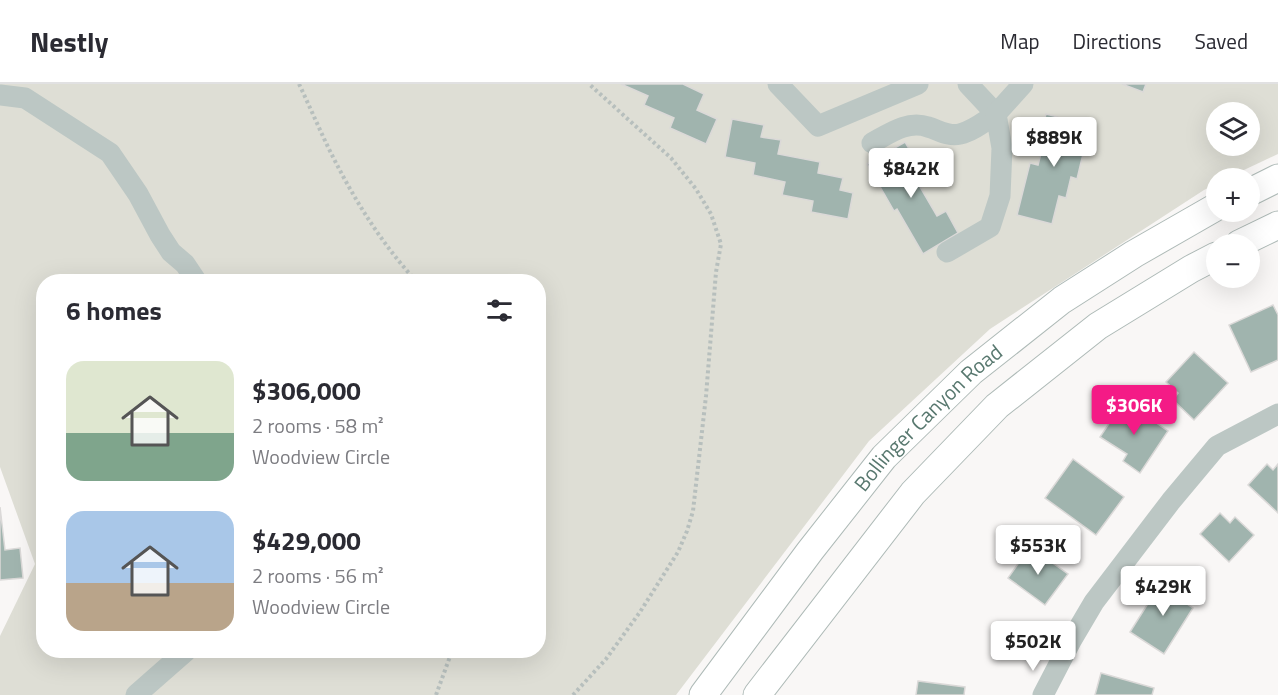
<!DOCTYPE html>
<meta charset="utf-8">
<style>
:root{--surface:#fff;--page:#f2f2f3;--text:#2b2b33;--muted:#7c7c81;--line:#e1e1e2;--accent:#f41b86}
body{margin:0;font-family:"Titillium Web",sans-serif;background:var(--page);color:var(--text);height:100vh;display:flex;flex-direction:column;font-size:22px;white-space:nowrap}
*{box-sizing:border-box;margin:0}
p{font-size:20px;color:var(--muted)}
.icon{flex:none;width:33px;height:33px;fill:none;stroke:currentColor;stroke-width:2;stroke-linecap:round;stroke-linejoin:round}
.map{position:relative;flex:1;overflow:hidden}
.drawer{position:absolute;left:36px;top:190px;width:510px;height:384px;display:flex;flex-direction:column;background:var(--surface);border-radius:24px;box-shadow:0 6px 24px #0002}
.drawer>*{flex:none}
.fabs{position:absolute;left:1206px;top:18px;display:grid;gap:12px}
.fabs a{display:grid;place-items:center;width:54px;height:54px;border-radius:50%;background:var(--surface);box-shadow:0 6px 24px #0002;font-size:30px}
.price{position:absolute;translate:-50% -51px;padding:0 14px;border-radius:6px;background:#fff;color:#222;font-size:20px;line-height:39px;filter:drop-shadow(0 2px 3px #0008)}
.price::after{content:'';position:absolute;left:50%;top:36px;width:18px;height:14px;margin-left:-9px;background:inherit;clip-path:polygon(0 0,100% 0,50% 100%)}
.price.selected{background:var(--accent);color:#fff}
ul{padding:0;list-style:none}
li{display:flex;align-items:center;gap:18px;height:150px;padding:0 30px}
li span{display:grid;place-items:center;flex:none;width:168px;height:120px;border-radius:18px;color:#555}
li>.icon{margin-inline-start:auto}
span .icon{width:72px;height:72px;fill:#fffc;stroke-width:1}
li b{font-size:26px}
h2{display:flex;justify-content:space-between;align-items:center;height:72px;padding:0 30px;font-size:26px}
header{display:flex;align-items:center;gap:36px;box-sizing:border-box;height:84px;padding:0 30px;background:var(--surface);border-bottom:2px solid var(--line)}
header strong{font-size:28px}
nav{display:flex;gap:33px;margin-inline-start:auto;font-size:21px}
.map>svg:first-child{display:block}
.green{fill:#deded5;fill-rule:evenodd}
.building{fill:#a0b4ae;stroke:#dbd9d8;stroke-width:1.5}
.lines{fill:none;stroke-linecap:round;stroke-linejoin:round}
.major-casing{stroke:#aebab7;stroke-width:29}
.path{stroke:#b7bfbd;stroke-width:4;stroke-dasharray:3 3;stroke-linecap:butt}
.minor{stroke:#bcc7c4;stroke-width:21}
.major{stroke:#fff;stroke-width:27}
.labels{text-anchor:middle;stroke-width:6;stroke-linejoin:round;paint-order:stroke}
.street-label{font-size:21px;fill:#58786f;stroke:#fff}
</style>
<header>
<strong>Nestly</strong>
<nav><a>Map</a><a>Directions</a><a>Saved</a></nav>
</header>
<div class="map">
<svg width="1278" height="611" viewBox="0 0 1278 611">
<rect width="100%" height="100%" fill="#f9f7f6"/>
<path class="green" d="M 0,0 L 1278,0 L 1278,70 L 1227,94 L 1216,94 L 1216,100 L 1204,106 L 990,245 L 869,357 L 676,611 L 0,611 L 0,552 L 35,480 L 0,383 ZM 1216,28 L 1250,28 L 1250,62 L 1216,62 ZM 44,198 L 538,198 L 538,567 L 44,567 Z"/>
<g class="building">
<path d="M 621,0 L 683,0 L 704,10 L 697,26 L 717,35 L 706,60 L 670,44 L 674,34 L 644,21 L 648,12 Z"/>
<path d="M 1122,0 L 1146,0 L 1143,8 Z"/>
<path d="M 1046,30 L 1090,41 L 1077,95 L 1071,93 L 1066,114 L 1059,112 L 1052,140 L 1017,131 L 1030,79 L 1038,81 L 1046,50 L 1041,49 Z"/>
<path d="M 732,35 L 764,41 L 761,53 L 781,56 L 778,70 L 820,78 L 818,89 L 843,94 L 840,106 L 853,109 L 848,135 L 811,128 L 813,117 L 782,111 L 785,98 L 753,91 L 755,79 L 725,73 Z"/>
<path d="M 905,58 L 917,79 L 909,84 L 937,132 L 946,127 L 958,149 L 923,170 L 897,125 L 894,127 L 867,80 Z"/>
<path d="M 1273,221 L 1278,231 L 1278,276 L 1251,288 L 1229,241 Z"/>
<path d="M 1194,268 L 1228,299 L 1194,336 L 1173,316 L 1178,309 L 1166,298 Z"/>
<path d="M 1124,317 L 1168,347 L 1140,389 L 1123,377 L 1127,370 L 1100,353 Z"/>
<path d="M 1073,375 L 1124,413 L 1096,451 L 1045,414 Z"/>
<path d="M 1267,380 L 1273,386 L 1278,380 L 1278,429 L 1248,401 Z"/>
<path d="M 0,423 L 5,466 L 20,464 L 23,494 L 0,496 Z"/>
<path d="M 1220,429 L 1230,439 L 1235,433 L 1254,451 L 1229,478 L 1200,450 Z"/>
<path d="M 1030,463 L 1068,490 L 1045,521 L 1008,494 Z"/>
<path d="M 1164,494 L 1186,508 L 1181,516 L 1193,524 L 1164,570 L 1130,548 Z"/>
<path d="M 1101,589 L 1154,604 L 1152,611 L 1095,611 Z"/>
<path d="M 918,597 L 965,603 L 964,611 L 916,611 Z"/>
</g>
<g class="lines">
<defs>
<g id="major">
<path d="M 1250,108 L 1278,94"/>
<path d="M 1239,160 L 1278,141"/>
<path id="s1" d="M 703,611 L 810,467 L 884,373 L 971,288 L 1062,216 L 1134,170 L 1216,123"/>
<path d="M 757,611 L 913,409 L 997,322 L 1098,242 L 1191,185 L 1216,172"/>
</g>
</defs>
<use href="#major" class="major-casing"/>
<g class="path">
<path d="M 299,0 C 309,21 318,42 328,63 C 352,112 380,158 417,198"/>
<path d="M 436,611 L 452,567"/>
<path d="M 573,611 L 606,575 L 640,528 L 678,468 L 687,447 L 693,427 L 706,312 L 716,188 L 721,160 L 711,130 L 696,105 L 671,74 L 589,0"/>
</g>
<g class="minor">
<path d="M 778,0 L 818,42 L 918,0"/>
<path d="M 0,11 L 25,14 L 110,69 L 138,110 L 160,151 L 171,168 L 185,180 L 197,198"/>
<path d="M 872,59 C 890,49 908,36 928,43 C 939,46 948,53 960,50 C 973,47 985,37 996,30 L 968,0"/>
<path d="M 947,168 L 990,143 L 1000,112 L 1002,64 L 996,30 L 1023,0"/>
<path d="M 136,611 L 186,567"/>
<path d="M 1043,611 L 1071,557 L 1094,518 L 1171,417 L 1217,362 L 1278,330"/>
</g>
<use href="#major" class="major"/>
</g>
<g class="labels">
<g class="street-label">
<text dy="7" stroke="none"><textPath href="#s1" startOffset="358">Bollinger Canyon Road</textPath></text>
</g>
</g>
</svg>
<div class="fabs">
<a><svg class="icon" aria-label="layers" viewBox="0 0 24 24"><path d="M12 4l9 5-9 5-9-5zM3 14l9 5 9-5"/></svg></a>
<a>+</a>
<a>−</a>
</div>
<b class="price" style="left:1054px;top:84px">$889K</b>
<b class="price" style="left:911px;top:115px">$842K</b>
<b class="price selected" style="left:1134px;top:352px">$306K</b>
<b class="price" style="left:1038px;top:492px">$553K</b>
<b class="price" style="left:1163px;top:533px">$429K</b>
<b class="price" style="left:1033px;top:588px">$502K</b>
<section class="drawer">
<h2>6 homes<svg class="icon" aria-label="filters" viewBox="0 0 24 24"><path d="M4 7h16M4 17h16"/><circle cx="9" cy="7" r="2"/><circle cx="15" cy="17" r="2"/></svg></h2>
<ul>
<li><span style="background:linear-gradient(#dfe7d0 60%,#7fa58c 0)"><svg class="icon" aria-label="home" viewBox="0 0 24 24"><path d="M3 11l9-7 9 7M6 9v11h12V9"/></svg></span><div><b>$306,000</b><p>2 rooms · 58 m²</p><p>Woodview Circle</p></div></li>
<li><span style="background:linear-gradient(#a9c7e8 60%,#b9a48a 0)"><svg class="icon" aria-label="home" viewBox="0 0 24 24"><path d="M3 11l9-7 9 7M6 9v11h12V9"/></svg></span><div><b>$429,000</b><p>2 rooms · 56 m²</p><p>Woodview Circle</p></div></li>
</ul>
</section>
</div>
